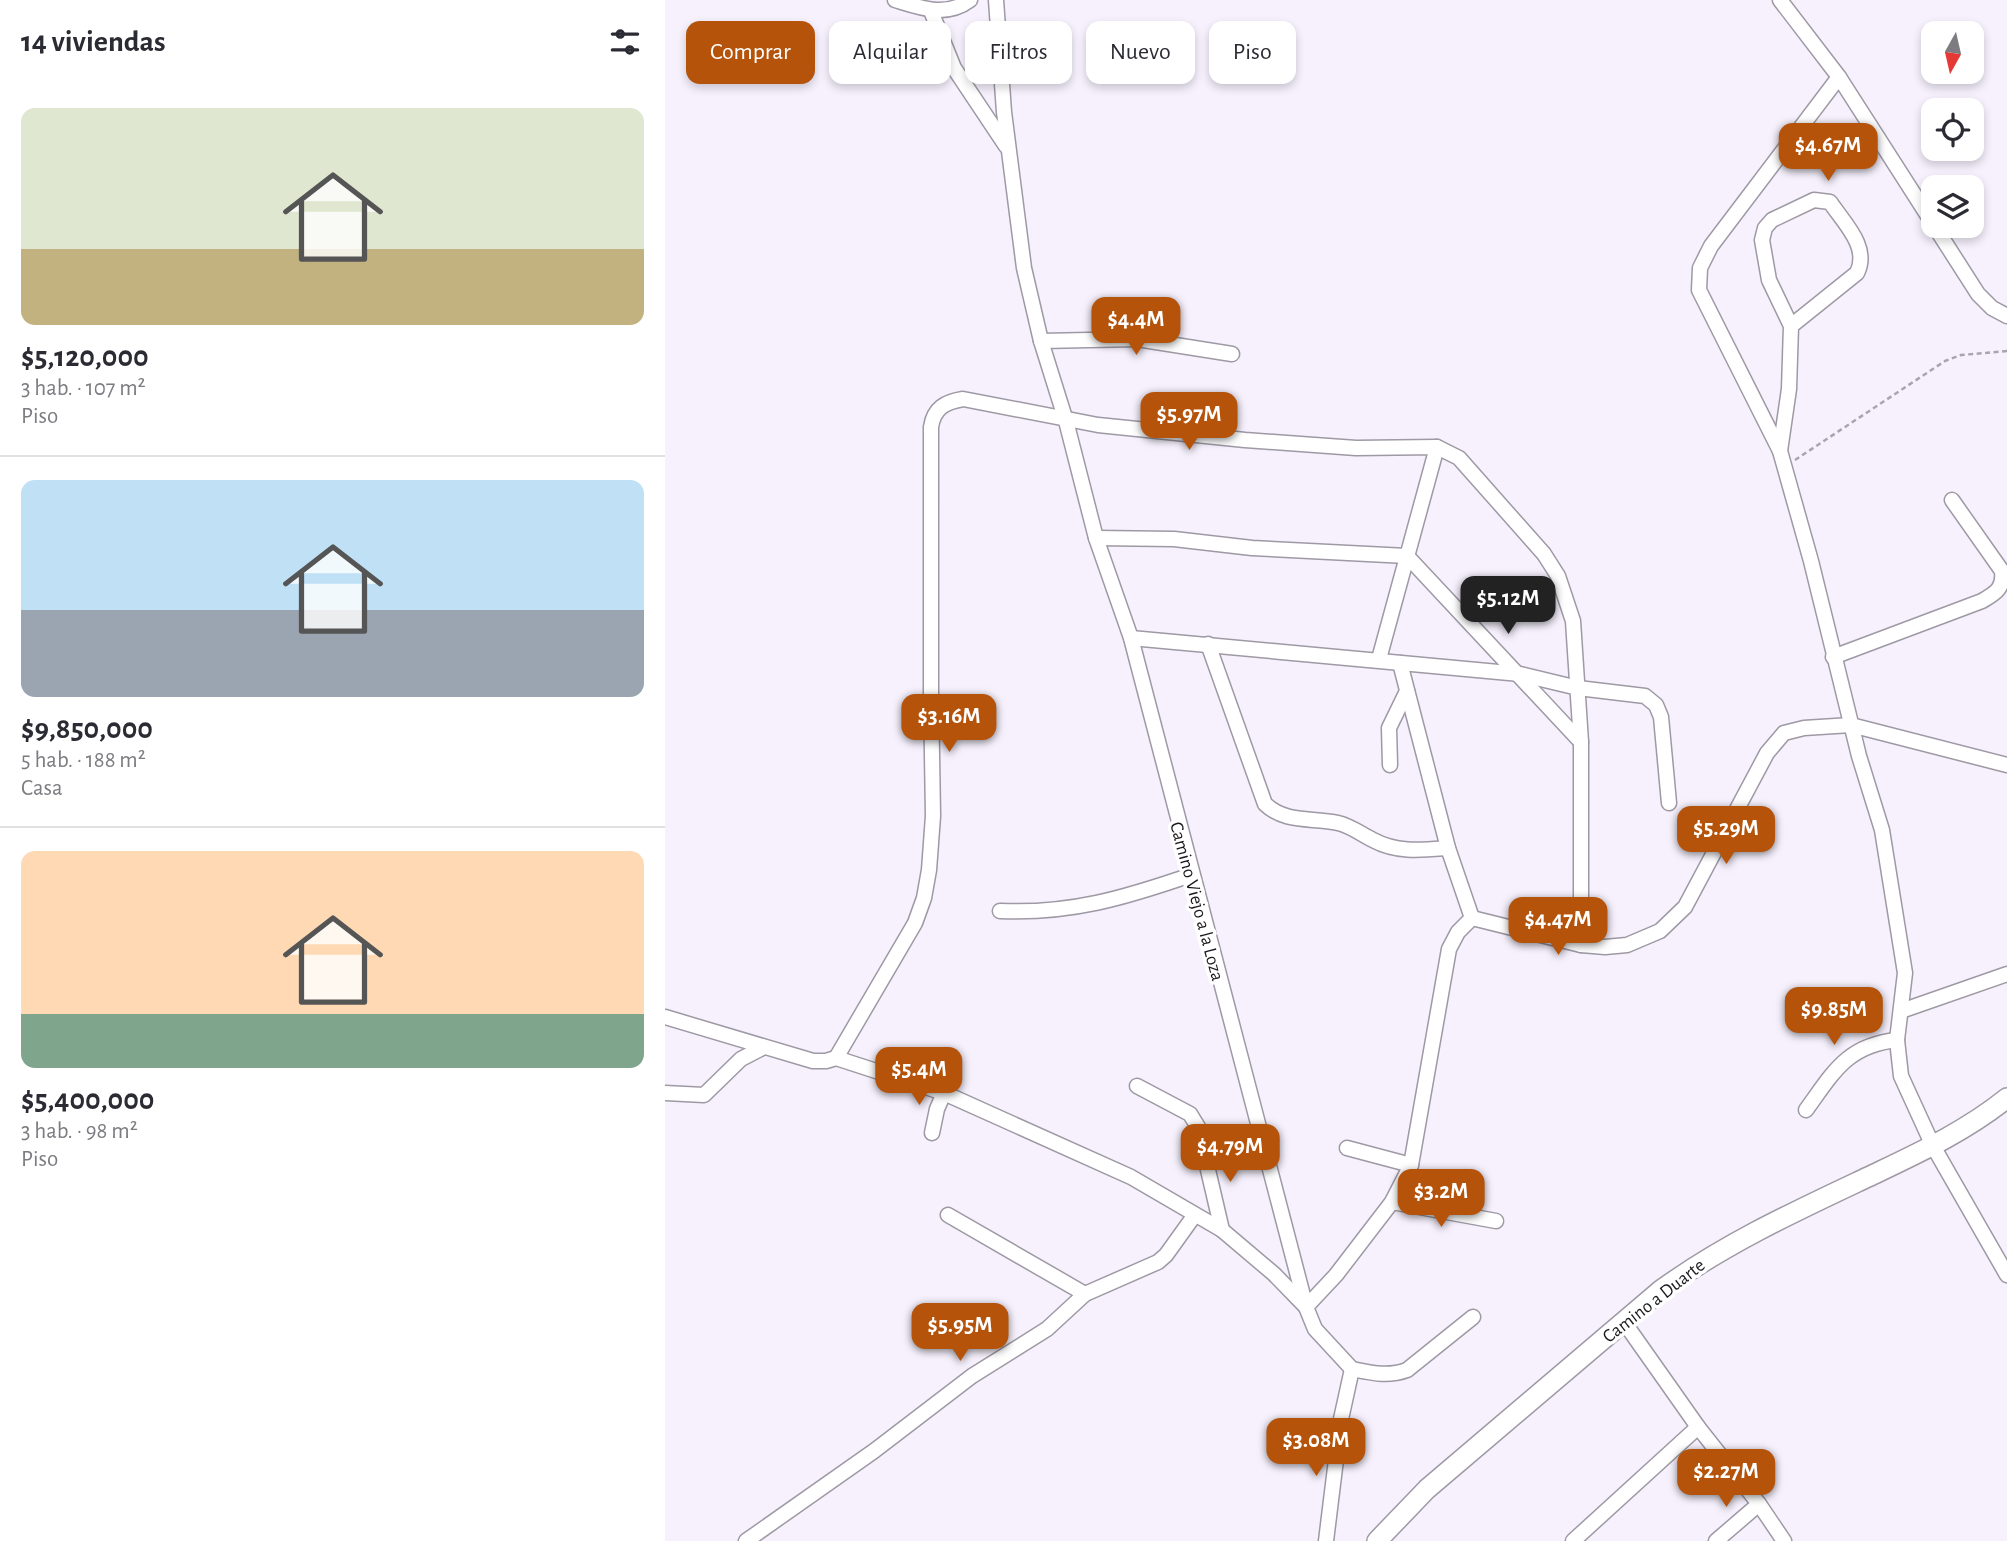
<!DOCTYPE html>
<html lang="es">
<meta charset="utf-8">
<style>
:root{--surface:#fff;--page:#f2f2f3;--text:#2b2b33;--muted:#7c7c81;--line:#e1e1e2;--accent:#b45309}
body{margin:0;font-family:"Alegreya Sans",sans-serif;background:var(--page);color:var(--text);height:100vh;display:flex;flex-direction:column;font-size:26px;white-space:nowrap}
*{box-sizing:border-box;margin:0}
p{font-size:23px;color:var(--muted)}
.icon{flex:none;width:38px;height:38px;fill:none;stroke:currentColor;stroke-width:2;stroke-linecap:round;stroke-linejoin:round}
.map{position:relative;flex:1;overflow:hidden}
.sheet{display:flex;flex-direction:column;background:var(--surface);width:665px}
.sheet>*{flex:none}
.hud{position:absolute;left:21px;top:21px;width:665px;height:63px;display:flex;gap:14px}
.needle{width:46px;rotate:188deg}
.tools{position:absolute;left:1256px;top:21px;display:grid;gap:14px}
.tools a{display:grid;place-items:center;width:63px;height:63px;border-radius:14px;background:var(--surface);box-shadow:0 4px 10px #0003;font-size:35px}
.price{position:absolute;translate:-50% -60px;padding:0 16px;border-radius:14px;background:var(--accent);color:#fff;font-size:23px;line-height:46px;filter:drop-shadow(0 2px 4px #0008)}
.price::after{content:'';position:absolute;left:50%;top:42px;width:21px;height:16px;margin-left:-10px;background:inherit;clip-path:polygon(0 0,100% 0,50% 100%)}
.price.selected{background:#222;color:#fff}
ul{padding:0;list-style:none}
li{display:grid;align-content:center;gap:14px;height:371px;padding:0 21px}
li+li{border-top:2px solid var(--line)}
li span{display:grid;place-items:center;height:217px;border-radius:14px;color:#555}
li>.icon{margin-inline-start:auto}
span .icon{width:126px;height:126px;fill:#fffc;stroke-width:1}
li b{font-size:30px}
h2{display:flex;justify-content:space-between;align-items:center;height:84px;padding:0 21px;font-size:30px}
.tag{padding:0 24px;border-radius:14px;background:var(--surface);box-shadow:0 4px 10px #0003;font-size:24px;line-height:63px}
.tag.selected{background:var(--accent);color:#fff}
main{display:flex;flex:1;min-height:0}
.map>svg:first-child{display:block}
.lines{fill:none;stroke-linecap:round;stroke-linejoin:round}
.street-casing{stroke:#9e99a4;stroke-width:17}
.secondary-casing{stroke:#9e99a4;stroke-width:22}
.path{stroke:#a9a5ae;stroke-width:2.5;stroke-dasharray:5 3.5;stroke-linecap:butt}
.street{stroke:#fff;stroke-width:14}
.secondary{stroke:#fff;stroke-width:19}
.labels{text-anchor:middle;stroke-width:7;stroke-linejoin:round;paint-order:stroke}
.street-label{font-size:19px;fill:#1a181c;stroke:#fff}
</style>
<main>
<section class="sheet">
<h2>14 viviendas<svg class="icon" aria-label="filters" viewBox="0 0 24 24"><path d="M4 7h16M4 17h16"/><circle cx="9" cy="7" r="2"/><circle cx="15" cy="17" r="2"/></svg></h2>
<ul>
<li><span style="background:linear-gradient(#dfe7d0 65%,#c2b280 0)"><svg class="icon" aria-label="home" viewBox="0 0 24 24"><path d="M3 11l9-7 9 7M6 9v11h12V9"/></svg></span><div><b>$5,120,000</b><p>3 hab. · 107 m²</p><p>Piso</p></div></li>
<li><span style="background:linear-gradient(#bfe0f5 60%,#9aa5b1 0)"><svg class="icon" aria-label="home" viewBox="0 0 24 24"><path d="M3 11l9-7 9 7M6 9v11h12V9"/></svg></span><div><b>$9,850,000</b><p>5 hab. · 188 m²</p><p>Casa</p></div></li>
<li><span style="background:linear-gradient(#ffd9b3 75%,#7fa58c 0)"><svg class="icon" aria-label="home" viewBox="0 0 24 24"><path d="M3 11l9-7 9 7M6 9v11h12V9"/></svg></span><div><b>$5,400,000</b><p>3 hab. · 98 m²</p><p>Piso</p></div></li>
</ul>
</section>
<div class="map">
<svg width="1342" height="1541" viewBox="0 0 1342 1541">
<rect width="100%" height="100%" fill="#f6f1fd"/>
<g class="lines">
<defs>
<g id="street">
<path d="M 230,0 C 256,8 281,18 305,0"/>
<path d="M 331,0 L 339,112 L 359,268 L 376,341 L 401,421 L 431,538 L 466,638 L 641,1307 L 650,1329 L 687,1369"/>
<path d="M 1115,0 L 1174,77 L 1313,294 L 1327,308 L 1342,316"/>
<path d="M 266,11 L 289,68 L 341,146"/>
<path d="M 1174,77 L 1046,246 L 1035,268 L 1034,290 L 1115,451 L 1146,561 L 1194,756 L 1217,830 L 1240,973 L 1232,1040 L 1236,1076 L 1268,1146 L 1342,1275"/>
<path d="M 376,341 L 472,339 L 567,354"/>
<path d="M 1115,451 L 1124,389 L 1126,326 L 1104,280 L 1097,240 L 1100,228 L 1107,220 L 1149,200 L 1165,202 C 1179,223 1205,247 1192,273 L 1126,326"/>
<path d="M 431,538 L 509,539 L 587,548 L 742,556 L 916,742"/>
<path d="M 466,638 L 855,674 L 913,688 L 980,696 L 991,705 L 996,717 L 1004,803"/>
<path d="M 543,644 L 600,804 C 621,824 647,817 673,823 C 686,826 696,834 708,840 C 732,853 757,850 783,848"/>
<path d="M 1168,657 L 1317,601 C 1331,593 1339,588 1337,571 L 1287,500"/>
<path d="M 714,659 L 772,447"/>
<path d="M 725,765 L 724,728 L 742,691"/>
<path d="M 335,911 C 406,914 459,898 526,875"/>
<path d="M 807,918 L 916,945 L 940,947 L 962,945 L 995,931 L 1020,907 L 1102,753 L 1119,733 L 1139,728 L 1186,725 L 1342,765"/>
<path d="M 1236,1011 L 1342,974"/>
<path d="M 0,1017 L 148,1061 L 161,1061 L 171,1058 L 279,1093 L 466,1177 L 557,1230 L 609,1274 L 641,1307 L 671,1275 L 727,1202 L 746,1165 L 784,949 L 793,932 L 807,918 L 783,848 L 735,663"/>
<path d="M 171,1058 L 250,923 L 259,898 L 264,870 L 268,816 L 266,693 L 266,427 C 269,408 280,402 298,399 L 433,425 L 580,440 L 691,448 L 772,447 L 794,458 L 879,554 L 893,576 L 908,621 L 916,742 L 916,945"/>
<path d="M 472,1086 L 525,1114 L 533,1127 L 557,1230"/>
<path d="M 0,1093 L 39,1095 L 76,1059 L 99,1047"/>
<path d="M 1141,1110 C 1168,1073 1182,1045 1232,1040"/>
<path d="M 267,1133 L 272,1109 L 279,1093"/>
<path d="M 682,1148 L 746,1165"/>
<path d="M 727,1202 L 831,1221"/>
<path d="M 283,1215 L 420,1294"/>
<path d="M 959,1322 L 1033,1427 L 1094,1504 L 1119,1541"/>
<path d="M 687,1369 C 707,1373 723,1377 742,1370 L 808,1317"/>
<path d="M 81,1541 L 209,1451 L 307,1376 L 382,1329 L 420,1294 L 493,1262 L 501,1255 L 529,1216"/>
<path d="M 661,1541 L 676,1419 L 687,1369"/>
<path d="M 908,1541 L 1033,1427"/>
<path d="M 1051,1541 L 1094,1504"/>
</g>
<path id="secondary" d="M 712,1541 L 762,1489 L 996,1290 C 1061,1243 1131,1211 1203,1177 C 1251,1154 1300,1132 1342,1098"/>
</defs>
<use href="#street" class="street-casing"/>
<use href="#secondary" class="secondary-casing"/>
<path class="path" d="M 1130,460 L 1280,361 L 1296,355 L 1342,351"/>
<use href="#street" class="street"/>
<use href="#secondary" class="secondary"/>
</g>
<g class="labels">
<g class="street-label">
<text transform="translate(533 901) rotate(75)" y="7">Camino Viejo a la Loza</text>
<text transform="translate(988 1300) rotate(-38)" y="7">Camino a Duarte</text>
</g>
</g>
</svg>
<div class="tools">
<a><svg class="needle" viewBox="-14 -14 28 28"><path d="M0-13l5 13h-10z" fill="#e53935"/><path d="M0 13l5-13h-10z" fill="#7c7c81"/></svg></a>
<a><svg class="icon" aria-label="locate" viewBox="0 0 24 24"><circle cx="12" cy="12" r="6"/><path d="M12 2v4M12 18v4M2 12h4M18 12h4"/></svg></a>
<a><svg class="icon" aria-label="layers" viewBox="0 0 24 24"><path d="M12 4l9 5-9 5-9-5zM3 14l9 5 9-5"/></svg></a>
</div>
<b class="price" style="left:1163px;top:183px">$4.67M</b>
<b class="price" style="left:471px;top:357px">$4.4M</b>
<b class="price" style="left:524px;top:452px">$5.97M</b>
<b class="price selected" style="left:843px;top:636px">$5.12M</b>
<b class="price" style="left:284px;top:754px">$3.16M</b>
<b class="price" style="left:1061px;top:866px">$5.29M</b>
<b class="price" style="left:893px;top:957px">$4.47M</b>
<b class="price" style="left:1169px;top:1047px">$9.85M</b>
<b class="price" style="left:254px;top:1107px">$5.4M</b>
<b class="price" style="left:565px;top:1184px">$4.79M</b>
<b class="price" style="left:776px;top:1229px">$3.2M</b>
<b class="price" style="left:295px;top:1363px">$5.95M</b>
<b class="price" style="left:651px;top:1478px">$3.08M</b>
<b class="price" style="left:1061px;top:1509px">$2.27M</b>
<div class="hud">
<a class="tag selected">Comprar</a>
<a class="tag">Alquilar</a>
<a class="tag">Filtros</a>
<a class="tag">Nuevo</a>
<a class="tag">Piso</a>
</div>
</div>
</main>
